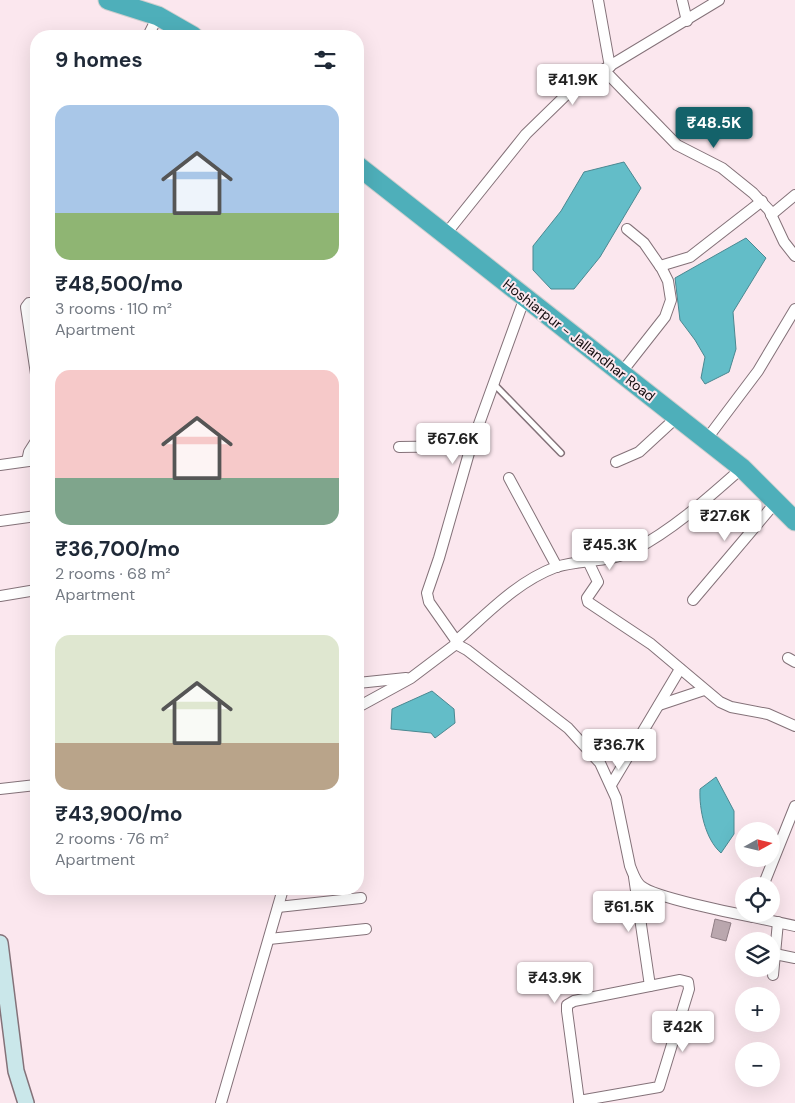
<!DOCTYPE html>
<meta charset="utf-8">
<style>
:root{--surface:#fff;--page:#f2f2f3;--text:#1f2937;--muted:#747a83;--accent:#14626a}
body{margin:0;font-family:"DM Sans",sans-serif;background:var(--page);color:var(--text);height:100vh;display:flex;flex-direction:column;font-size:19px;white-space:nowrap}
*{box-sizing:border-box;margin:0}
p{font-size:16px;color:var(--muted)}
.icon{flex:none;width:28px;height:28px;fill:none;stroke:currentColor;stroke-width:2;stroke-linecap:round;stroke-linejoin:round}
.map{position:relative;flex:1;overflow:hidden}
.panel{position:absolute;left:30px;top:30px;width:334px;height:865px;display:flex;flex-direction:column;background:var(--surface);border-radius:20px;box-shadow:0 5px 20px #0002}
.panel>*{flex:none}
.needle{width:32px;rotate:82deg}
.controls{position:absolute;left:735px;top:822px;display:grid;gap:10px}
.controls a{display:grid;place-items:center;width:45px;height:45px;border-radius:50%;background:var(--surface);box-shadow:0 5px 20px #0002;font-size:25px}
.price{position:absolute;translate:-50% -42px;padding:0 11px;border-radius:5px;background:#fff;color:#222;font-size:16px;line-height:32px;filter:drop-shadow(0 1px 2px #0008)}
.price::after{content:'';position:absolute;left:50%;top:30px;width:15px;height:11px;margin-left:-8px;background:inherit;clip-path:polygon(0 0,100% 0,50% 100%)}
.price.selected{background:var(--accent);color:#fff}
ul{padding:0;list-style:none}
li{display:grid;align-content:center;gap:10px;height:265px;padding:0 25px}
li span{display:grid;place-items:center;height:155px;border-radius:15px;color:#555}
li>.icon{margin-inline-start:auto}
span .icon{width:90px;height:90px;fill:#fffc;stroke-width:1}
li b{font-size:21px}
h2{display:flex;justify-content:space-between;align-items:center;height:60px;padding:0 25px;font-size:21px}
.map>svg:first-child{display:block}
.water{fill:#63bdc8;stroke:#4b8891}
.building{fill:#baa7ae;stroke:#907e85}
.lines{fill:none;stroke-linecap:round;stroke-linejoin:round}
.lane-casing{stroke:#847279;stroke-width:8}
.street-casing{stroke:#847279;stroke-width:12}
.secondary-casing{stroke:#847279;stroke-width:18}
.highway-casing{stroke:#d0cfcf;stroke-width:21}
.lane{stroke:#fff;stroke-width:5}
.street{stroke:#fff;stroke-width:10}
.secondary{stroke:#cae7ea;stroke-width:15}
.highway{stroke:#4eafba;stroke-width:19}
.labels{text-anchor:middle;stroke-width:4;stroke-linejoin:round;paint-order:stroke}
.street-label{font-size:14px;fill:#140e10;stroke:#fbe7ee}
</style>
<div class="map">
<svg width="795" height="1103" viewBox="0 0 795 1103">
<rect width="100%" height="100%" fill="#fbe7ee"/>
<g class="water">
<path d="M 624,162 L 641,188 L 600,257 L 574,289 L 551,289 L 533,270 L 533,246 L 561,211 L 584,172 Z"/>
<path d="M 746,238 L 766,258 L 733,312 L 736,349 L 729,372 L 705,384 L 701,378 L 705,357 L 695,340 L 680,320 L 675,278 Z"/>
<path d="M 432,691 L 454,709 L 455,723 L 435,738 L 431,733 L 391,729 L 392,709 Z"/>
<path d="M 716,777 L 734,811 L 734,834 L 721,853 C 705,839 699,809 700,789 Z"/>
</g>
<path class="building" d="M 715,919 L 731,923 L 726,941 L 711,937 Z"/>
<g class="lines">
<defs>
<path id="lane" d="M 493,383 L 561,453"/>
<g id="street">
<path d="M 598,0 L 610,67"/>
<path d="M 682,0 L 687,21"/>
<path d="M 148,36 L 158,16"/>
<path d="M 604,70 L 677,145 L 722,168 L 753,193 L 769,210 L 784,242 L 795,256"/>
<path d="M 771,215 L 795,195"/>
<path d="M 445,235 L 526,134 L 565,96 L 588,79 L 719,0"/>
<path d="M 660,266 L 690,257 L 762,201"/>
<path d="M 36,303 L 29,303 L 26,307 L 36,374"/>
<path d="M 621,373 L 665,317 L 671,300 L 668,281 L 662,269 L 644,243 L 627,229"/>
<path d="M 706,440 L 758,371 L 795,309"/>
<path d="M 399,447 L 471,446"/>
<path d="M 27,461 L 29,452 L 36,441"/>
<path d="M 616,462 L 639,452 L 677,417"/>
<path d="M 0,465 L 36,460"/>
<path d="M 509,478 L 557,567"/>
<path d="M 0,521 L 36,516"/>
<path d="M 588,561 L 598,582 L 587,598 L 588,602 L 651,644 L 720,702 L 731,707 L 768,714 L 795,726"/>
<path d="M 0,596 L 36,590"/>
<path d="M 693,600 L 776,502"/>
<path d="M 456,641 C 487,614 516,582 556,567 C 581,559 610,563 634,550 C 674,529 708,498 742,468"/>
<path d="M 456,644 L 467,650 L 568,728 L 600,763 L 616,798 L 630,866 C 633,873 635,881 641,886 C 653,897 732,913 753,917 L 754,914"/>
<path d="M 788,658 L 795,662"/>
<path d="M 358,683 L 406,678"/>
<path d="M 659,705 L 704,690"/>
<path d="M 358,707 L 411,678 L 456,644 L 455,639 L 429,602 L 427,593 L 439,558 L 471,446 L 525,297"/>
<path d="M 611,785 L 680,669"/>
<path d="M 0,789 L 36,785"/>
<path d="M 634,877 L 650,986"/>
<path d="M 763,886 L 795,806"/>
<path d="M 278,907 L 361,898"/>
<path d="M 753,917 L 795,926"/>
<path d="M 269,939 L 366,929"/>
<path d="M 775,954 L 795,958"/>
<path d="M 773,975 L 778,922"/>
<path d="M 579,1101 L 659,1087 L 689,989 L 688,982 L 680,980 L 574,1001 L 567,1005 L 567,1011 L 579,1101 L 579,1103"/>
<path d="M 221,1103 L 283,889"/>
</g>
<path id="secondary" d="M 0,943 L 16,1071 L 26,1103"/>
<g id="highway">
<path d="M 108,0 L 158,16 L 193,36"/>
<path d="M 358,166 L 742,468 L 795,521"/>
</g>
</defs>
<use href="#lane" class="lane-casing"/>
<use href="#street" class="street-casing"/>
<use href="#secondary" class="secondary-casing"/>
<use href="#highway" class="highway-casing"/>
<use href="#lane" class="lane"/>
<use href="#street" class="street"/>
<use href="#secondary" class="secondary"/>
<use href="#highway" class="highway"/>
</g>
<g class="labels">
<g class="street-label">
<text transform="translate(579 340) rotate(38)" y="5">Hoshiarpur - Jallandhar Road</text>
</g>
</g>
</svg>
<div class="controls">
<a><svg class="needle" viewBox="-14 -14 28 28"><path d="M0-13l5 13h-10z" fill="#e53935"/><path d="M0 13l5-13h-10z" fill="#747a83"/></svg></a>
<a><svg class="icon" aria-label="locate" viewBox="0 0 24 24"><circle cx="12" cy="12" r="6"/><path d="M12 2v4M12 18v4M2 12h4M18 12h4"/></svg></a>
<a><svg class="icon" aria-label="layers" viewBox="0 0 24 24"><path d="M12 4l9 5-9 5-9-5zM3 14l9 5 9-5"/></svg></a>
<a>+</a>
<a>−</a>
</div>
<b class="price" style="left:573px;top:106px">₹41.9K</b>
<b class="price selected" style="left:714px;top:149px">₹48.5K</b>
<b class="price" style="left:453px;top:465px">₹67.6K</b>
<b class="price" style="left:725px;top:542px">₹27.6K</b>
<b class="price" style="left:610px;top:571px">₹45.3K</b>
<b class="price" style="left:619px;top:771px">₹36.7K</b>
<b class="price" style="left:629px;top:933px">₹61.5K</b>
<b class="price" style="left:555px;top:1004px">₹43.9K</b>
<b class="price" style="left:683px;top:1053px">₹42K</b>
<section class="panel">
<h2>9 homes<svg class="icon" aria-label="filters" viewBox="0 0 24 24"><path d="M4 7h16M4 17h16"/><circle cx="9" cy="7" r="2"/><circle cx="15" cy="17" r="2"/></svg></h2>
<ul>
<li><span style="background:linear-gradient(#a9c7e8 70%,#8fb573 0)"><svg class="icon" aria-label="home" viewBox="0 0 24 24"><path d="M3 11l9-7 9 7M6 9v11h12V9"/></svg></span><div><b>₹48,500/mo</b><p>3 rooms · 110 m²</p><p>Apartment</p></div></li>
<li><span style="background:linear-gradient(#f6c9c9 70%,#7fa58c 0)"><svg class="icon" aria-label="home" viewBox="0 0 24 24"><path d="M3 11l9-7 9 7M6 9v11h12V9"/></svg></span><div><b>₹36,700/mo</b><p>2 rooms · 68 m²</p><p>Apartment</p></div></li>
<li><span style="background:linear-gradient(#dfe7d0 70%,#b9a48a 0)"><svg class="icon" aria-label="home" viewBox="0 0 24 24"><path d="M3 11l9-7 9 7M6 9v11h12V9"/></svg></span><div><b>₹43,900/mo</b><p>2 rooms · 76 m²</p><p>Apartment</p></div></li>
</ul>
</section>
</div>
